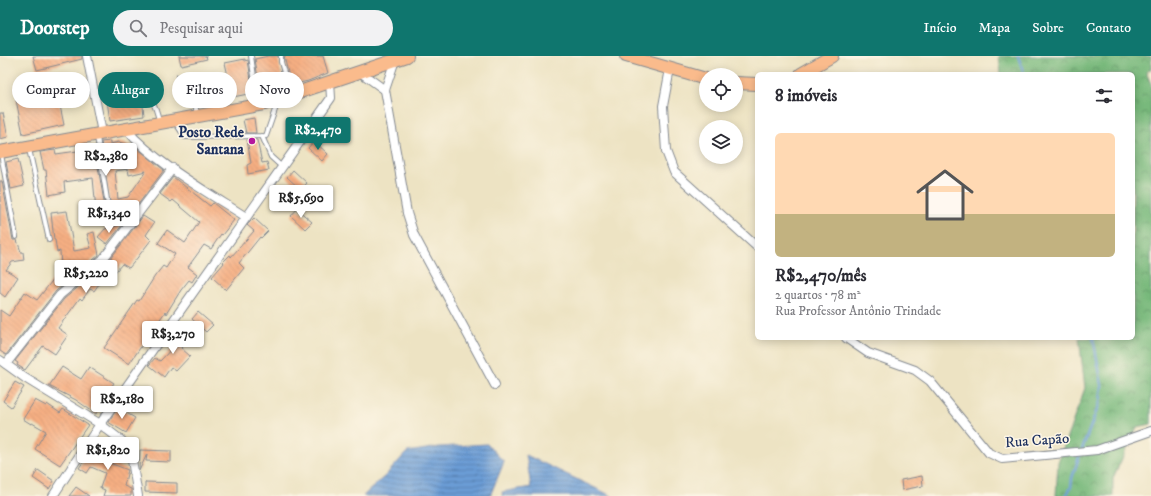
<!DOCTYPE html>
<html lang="pt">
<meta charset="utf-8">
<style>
:root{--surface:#fff;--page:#f2f2f3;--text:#2b2b33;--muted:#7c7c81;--accent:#0f766e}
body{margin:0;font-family:"IM FELL DW Pica",serif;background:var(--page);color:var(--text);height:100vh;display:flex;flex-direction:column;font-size:15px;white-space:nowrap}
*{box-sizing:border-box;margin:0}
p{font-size:13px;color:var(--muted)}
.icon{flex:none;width:22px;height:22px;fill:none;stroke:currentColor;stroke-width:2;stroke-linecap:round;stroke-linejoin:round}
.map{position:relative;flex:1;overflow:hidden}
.drawer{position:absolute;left:755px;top:16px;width:380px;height:268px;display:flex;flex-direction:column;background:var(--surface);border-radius:6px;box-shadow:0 2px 10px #0003}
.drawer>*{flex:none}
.banner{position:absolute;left:12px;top:16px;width:380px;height:36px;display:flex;gap:8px}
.fabs{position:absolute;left:699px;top:12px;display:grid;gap:8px}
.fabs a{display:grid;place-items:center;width:44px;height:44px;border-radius:50%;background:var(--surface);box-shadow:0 2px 10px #0003;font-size:20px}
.price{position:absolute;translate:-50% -34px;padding:0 9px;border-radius:4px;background:#fff;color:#222;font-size:13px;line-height:26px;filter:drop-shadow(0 1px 2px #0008)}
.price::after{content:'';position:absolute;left:50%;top:24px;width:12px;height:9px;margin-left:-6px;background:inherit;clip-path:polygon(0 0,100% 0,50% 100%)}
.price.selected{background:var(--accent);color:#fff}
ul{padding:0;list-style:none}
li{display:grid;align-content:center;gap:8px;height:212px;padding:0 20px}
li span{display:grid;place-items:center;height:124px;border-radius:6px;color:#555}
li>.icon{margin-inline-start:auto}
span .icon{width:72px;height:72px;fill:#fffc;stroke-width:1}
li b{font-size:17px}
h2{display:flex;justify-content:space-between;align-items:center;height:48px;padding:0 20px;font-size:17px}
.pill{padding:0 14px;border-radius:18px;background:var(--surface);box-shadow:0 2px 10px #0003;font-size:14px;line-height:36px}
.pill.selected{background:var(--accent);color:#fff}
header{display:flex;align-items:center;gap:24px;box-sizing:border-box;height:56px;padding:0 20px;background:var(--accent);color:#fff}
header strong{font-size:19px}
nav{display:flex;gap:22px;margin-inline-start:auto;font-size:14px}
.search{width:280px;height:36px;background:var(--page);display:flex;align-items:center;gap:10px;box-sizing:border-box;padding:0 14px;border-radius:22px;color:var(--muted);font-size:15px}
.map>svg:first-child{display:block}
.forest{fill:url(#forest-crowns);stroke:#4a746c}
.water{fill:url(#water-rules);stroke:#42669a}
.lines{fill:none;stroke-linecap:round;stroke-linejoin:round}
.stream{stroke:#6a9cd5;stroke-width:2.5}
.building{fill:url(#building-back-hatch);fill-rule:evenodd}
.service-casing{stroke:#848990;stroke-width:6}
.minor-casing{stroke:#848990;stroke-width:10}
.primary-casing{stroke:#848990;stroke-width:14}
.service{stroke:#fff;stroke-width:4}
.minor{stroke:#fff;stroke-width:8}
.primary{stroke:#fabb8c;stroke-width:12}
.poi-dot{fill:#b5179e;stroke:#fcf5e5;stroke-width:1.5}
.labels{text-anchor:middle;stroke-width:3;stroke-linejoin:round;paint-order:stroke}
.poi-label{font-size:15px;font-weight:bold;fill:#1b2f5e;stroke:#fcf5e5;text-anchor:end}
.street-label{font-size:15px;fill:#1b2f5e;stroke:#fcf5e5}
</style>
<header>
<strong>Doorstep</strong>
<div class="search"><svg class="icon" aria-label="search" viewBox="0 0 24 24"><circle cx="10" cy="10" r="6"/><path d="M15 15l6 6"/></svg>Pesquisar aqui</div>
<nav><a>Início</a><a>Mapa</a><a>Sobre</a><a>Contato</a></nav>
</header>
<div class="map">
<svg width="1151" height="440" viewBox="0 0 1151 440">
<defs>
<pattern id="forest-crowns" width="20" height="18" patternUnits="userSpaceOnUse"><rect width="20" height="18" fill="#78b97b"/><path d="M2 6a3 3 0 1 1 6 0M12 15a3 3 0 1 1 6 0" fill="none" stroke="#629768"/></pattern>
<pattern id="water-rules" width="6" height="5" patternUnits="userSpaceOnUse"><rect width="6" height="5" fill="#6a9cd5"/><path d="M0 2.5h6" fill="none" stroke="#5680b0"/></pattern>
<pattern id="building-back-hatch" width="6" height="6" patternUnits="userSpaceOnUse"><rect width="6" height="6" fill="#f6af82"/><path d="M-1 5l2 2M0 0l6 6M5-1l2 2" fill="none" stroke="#d29773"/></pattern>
</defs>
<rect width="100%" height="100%" fill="#fcf5e5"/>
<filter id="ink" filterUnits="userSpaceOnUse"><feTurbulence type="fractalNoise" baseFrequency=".025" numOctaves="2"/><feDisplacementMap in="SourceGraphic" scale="8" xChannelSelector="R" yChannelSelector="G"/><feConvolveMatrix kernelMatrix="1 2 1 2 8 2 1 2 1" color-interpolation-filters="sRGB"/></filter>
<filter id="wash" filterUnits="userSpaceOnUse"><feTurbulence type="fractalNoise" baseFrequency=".012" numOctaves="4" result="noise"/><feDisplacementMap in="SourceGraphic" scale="16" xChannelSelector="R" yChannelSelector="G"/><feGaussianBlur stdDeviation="0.9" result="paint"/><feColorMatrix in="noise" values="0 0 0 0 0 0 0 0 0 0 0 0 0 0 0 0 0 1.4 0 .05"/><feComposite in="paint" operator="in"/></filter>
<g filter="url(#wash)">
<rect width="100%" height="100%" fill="#ede3c3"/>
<path class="forest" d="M 999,0 L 1151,0 L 1151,13 L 1146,16 L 1151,28 L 1151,368 L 1137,371 L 1113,422 L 1113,440 L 1056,440 L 1058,406 L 1085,332 L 1079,282 L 1133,282 L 1133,18 L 1001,18 Z"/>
<g class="water">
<path d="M 487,388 L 504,406 L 490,440 L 363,440 L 385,420 L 407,396 L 439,391 Z"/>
<path d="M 526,399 L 612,440 L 503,440 L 502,436 L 531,431 Z"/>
</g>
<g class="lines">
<g class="stream">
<path d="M 1018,0 L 1024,18"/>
<path d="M 1082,393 L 1100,346 L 1102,329 L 1093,282"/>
<path d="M 1066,440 L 1071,431 L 1072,422 L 1080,398"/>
</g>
</g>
<g id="blocks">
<g class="building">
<path d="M 33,0 L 82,0 L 82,3 L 37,14 Z"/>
<path d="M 179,0 L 206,0 L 207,3 L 181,9 Z"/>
<path d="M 268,0 L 278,0 L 284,31 L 284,32 L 265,36 L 264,34 L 260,35 L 255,3 Z"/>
<path d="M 284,0 L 323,0 L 328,17 L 308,25 L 291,29 Z"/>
<path d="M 245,3 L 245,5 L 248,4 L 253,37 L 233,41 L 225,7 Z"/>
<path d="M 57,35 L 64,69 L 23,78 L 16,44 Z"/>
<path d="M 142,40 L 144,60 L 110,65 L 107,45 Z"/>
<path d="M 0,57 L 3,57 L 8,81 L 0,83 Z"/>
<path d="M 254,62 L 256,77 L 246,77 L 243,64 Z"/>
<path d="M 247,84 L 257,84 L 262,107 L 267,106 L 269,114 L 248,118 L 247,109 L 251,107 Z"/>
<path d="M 110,85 L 110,88 L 119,86 L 137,92 L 164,114 L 128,162 L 95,164 L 94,154 L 96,154 L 93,122 L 64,126 L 65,136 L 49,139 L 46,114 L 44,114 L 40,96 L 55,94 L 56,98 L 85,94 L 88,112 L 98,111 L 106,157 L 108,159 L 111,158 L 101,86 ZM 128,113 L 129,119 L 146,115 L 128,141 L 118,143 L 115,115 Z"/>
<path d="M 314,85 L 328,98 L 322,105 L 308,92 Z"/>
<path d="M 18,103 L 24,130 L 11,133 L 6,106 Z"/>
<path d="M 293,114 L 307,127 L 301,134 L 287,121 Z"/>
<path d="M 173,121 L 210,150 L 213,147 L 234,164 L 222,179 L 221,178 L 211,193 L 204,189 L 188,211 L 197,218 L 192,226 L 189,224 L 181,234 L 166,258 L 165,256 L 129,308 L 104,292 L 137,244 L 139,245 L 155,220 L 163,210 L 166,212 L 175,198 L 158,187 L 167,174 L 185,187 L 199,166 L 173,144 L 171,146 L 160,138 Z"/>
<path d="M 0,125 L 2,125 L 13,184 L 17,184 L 21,196 L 23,196 L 24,204 L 12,206 L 6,214 L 18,221 L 5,241 L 0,237 Z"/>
<path d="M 297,153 L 312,166 L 305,173 L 291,160 Z"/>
<path d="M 67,155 L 74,195 L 91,192 L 87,178 L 94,176 L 99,199 L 56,235 L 6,299 L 0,295 L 0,254 L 9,260 L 25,236 L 37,244 L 55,221 L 62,225 L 60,195 L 57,196 L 55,184 L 54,184 L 51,157 Z"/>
<path d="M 143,160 L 154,167 L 146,179 L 151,184 L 134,206 L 129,212 L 122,208 L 111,221 L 108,219 L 103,226 L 101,225 L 94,235 L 90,233 L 82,244 L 80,242 L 58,272 L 68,279 L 55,298 L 43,290 L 25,314 L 17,309 L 18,307 L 15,305 L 64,243 L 107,207 Z"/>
<path d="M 254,162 L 268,175 L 261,182 L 260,181 L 239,207 L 244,212 L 226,234 L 212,221 L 224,207 L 223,206 L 230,199 L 231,201 L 254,175 L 247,169 Z"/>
<path d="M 123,168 L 107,188 L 98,181 L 105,173 Z"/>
<path d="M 198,256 L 213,269 L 206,276 L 192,263 Z"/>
<path d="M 176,270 L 190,282 L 181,292 L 190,300 L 176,315 L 171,311 L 164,321 L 149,309 L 155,302 L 160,305 L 179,285 L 171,278 Z"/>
<path d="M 62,311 L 81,323 L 89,311 L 114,327 L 107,337 L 109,339 L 96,358 L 76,344 L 49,330 Z"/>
<path d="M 15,326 L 24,331 L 11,351 L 3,345 Z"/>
<path d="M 35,344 L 46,350 L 47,348 L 60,357 L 63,353 L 88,369 L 60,409 L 35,393 L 46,375 L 32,367 L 31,368 L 23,363 Z"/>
<path d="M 118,352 L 135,362 L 126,377 L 108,366 Z"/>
<path d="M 99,387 L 118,393 L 114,404 L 99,403 L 128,414 L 124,430 L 131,433 L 131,440 L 103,440 L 105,434 L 100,432 L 105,417 L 91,411 L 87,417 L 79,412 L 90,396 L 95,400 L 95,402 Z"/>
<path d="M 140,394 L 171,395 L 171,406 L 146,405 L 147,398 L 139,415 Z"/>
<path d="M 38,414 L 54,425 L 49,433 L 33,422 Z"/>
<path d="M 922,420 L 923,430 L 902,434 L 901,424 Z"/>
<path d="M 145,426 L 177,427 L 177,437 L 145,436 Z"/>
<path d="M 76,431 L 89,440 L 69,440 Z"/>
</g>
</g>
</g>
<g filter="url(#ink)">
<use href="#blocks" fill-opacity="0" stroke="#848990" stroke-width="1"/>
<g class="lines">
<defs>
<g id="service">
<path d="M 251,0 L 258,47"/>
<path d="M 281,0 L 281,6 L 290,38"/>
<path d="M 178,21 L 195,47 L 197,59"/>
<path d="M 135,23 C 148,35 156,48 159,65"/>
<path d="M 175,66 L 185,81 L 266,80 L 278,45"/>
<path d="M 262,80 L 271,101 L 282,111"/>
<path d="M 97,81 L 109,156"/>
<path d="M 29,93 L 49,184"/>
<path d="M 1,98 L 16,181"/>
</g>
<g id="minor">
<path d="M 87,0 L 102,77"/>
<path d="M 395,4 L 385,34 L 407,157 L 414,179 L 495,329"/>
<path d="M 670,13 L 663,50 L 666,95 L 674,116 L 757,191"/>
<path d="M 360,16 L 385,34"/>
<path d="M 126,73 C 155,107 209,137 246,161"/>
<path d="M 846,282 L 868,297 L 915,314 L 930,325 L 989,397 L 1002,403 L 1097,394 L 1151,375"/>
<path d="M 0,304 L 25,322 L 100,368 L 122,385 L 131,398 L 138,440"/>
<path d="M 6,308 L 60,239 L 103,203 L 173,112"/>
<path d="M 53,440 L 100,368 L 331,42 L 330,26"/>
</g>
<g id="primary">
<path d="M 626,0 L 706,23"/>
<path d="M 801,18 L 832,0"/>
<path d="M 736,27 L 757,28"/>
<path d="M 0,96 L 264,48 L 407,0"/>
</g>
</defs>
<use href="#service" class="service-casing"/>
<use href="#minor" class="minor-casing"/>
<use href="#primary" class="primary-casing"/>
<use href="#service" class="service"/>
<use href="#minor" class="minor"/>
<use href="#primary" class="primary"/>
</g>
</g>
<circle class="poi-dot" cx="252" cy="85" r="4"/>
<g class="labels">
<g class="poi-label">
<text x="244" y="81">Posto Rede<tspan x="244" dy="17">Santana</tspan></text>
</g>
<g class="street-label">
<text transform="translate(1037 384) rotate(-4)" y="5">Rua Capão</text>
</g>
</g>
</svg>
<div class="fabs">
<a><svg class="icon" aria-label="locate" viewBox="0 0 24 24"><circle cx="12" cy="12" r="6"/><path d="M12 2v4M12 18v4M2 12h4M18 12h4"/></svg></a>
<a><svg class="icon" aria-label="layers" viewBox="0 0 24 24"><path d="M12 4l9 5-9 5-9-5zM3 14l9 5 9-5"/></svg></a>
</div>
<b class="price selected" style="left:318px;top:95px">R$2,470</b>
<b class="price" style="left:106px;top:121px">R$2,380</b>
<b class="price" style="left:301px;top:163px">R$5,690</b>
<b class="price" style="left:109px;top:178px">R$1,340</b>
<b class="price" style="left:86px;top:238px">R$5,220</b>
<b class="price" style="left:173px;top:299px">R$3,270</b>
<b class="price" style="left:122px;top:364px">R$2,180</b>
<b class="price" style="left:108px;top:415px">R$1,820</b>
<div class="banner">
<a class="pill">Comprar</a>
<a class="pill selected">Alugar</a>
<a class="pill">Filtros</a>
<a class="pill">Novo</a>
</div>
<section class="drawer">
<h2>8 imóveis<svg class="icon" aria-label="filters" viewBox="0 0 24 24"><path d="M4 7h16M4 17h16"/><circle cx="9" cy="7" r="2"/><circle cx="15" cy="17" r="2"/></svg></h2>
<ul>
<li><span style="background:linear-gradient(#ffd9b3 65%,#c2b280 0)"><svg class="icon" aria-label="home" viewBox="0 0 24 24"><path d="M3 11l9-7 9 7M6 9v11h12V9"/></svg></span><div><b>R$2,470/mês</b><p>2 quartos · 78 m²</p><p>Rua Professor Antônio Trindade</p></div></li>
</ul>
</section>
</div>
